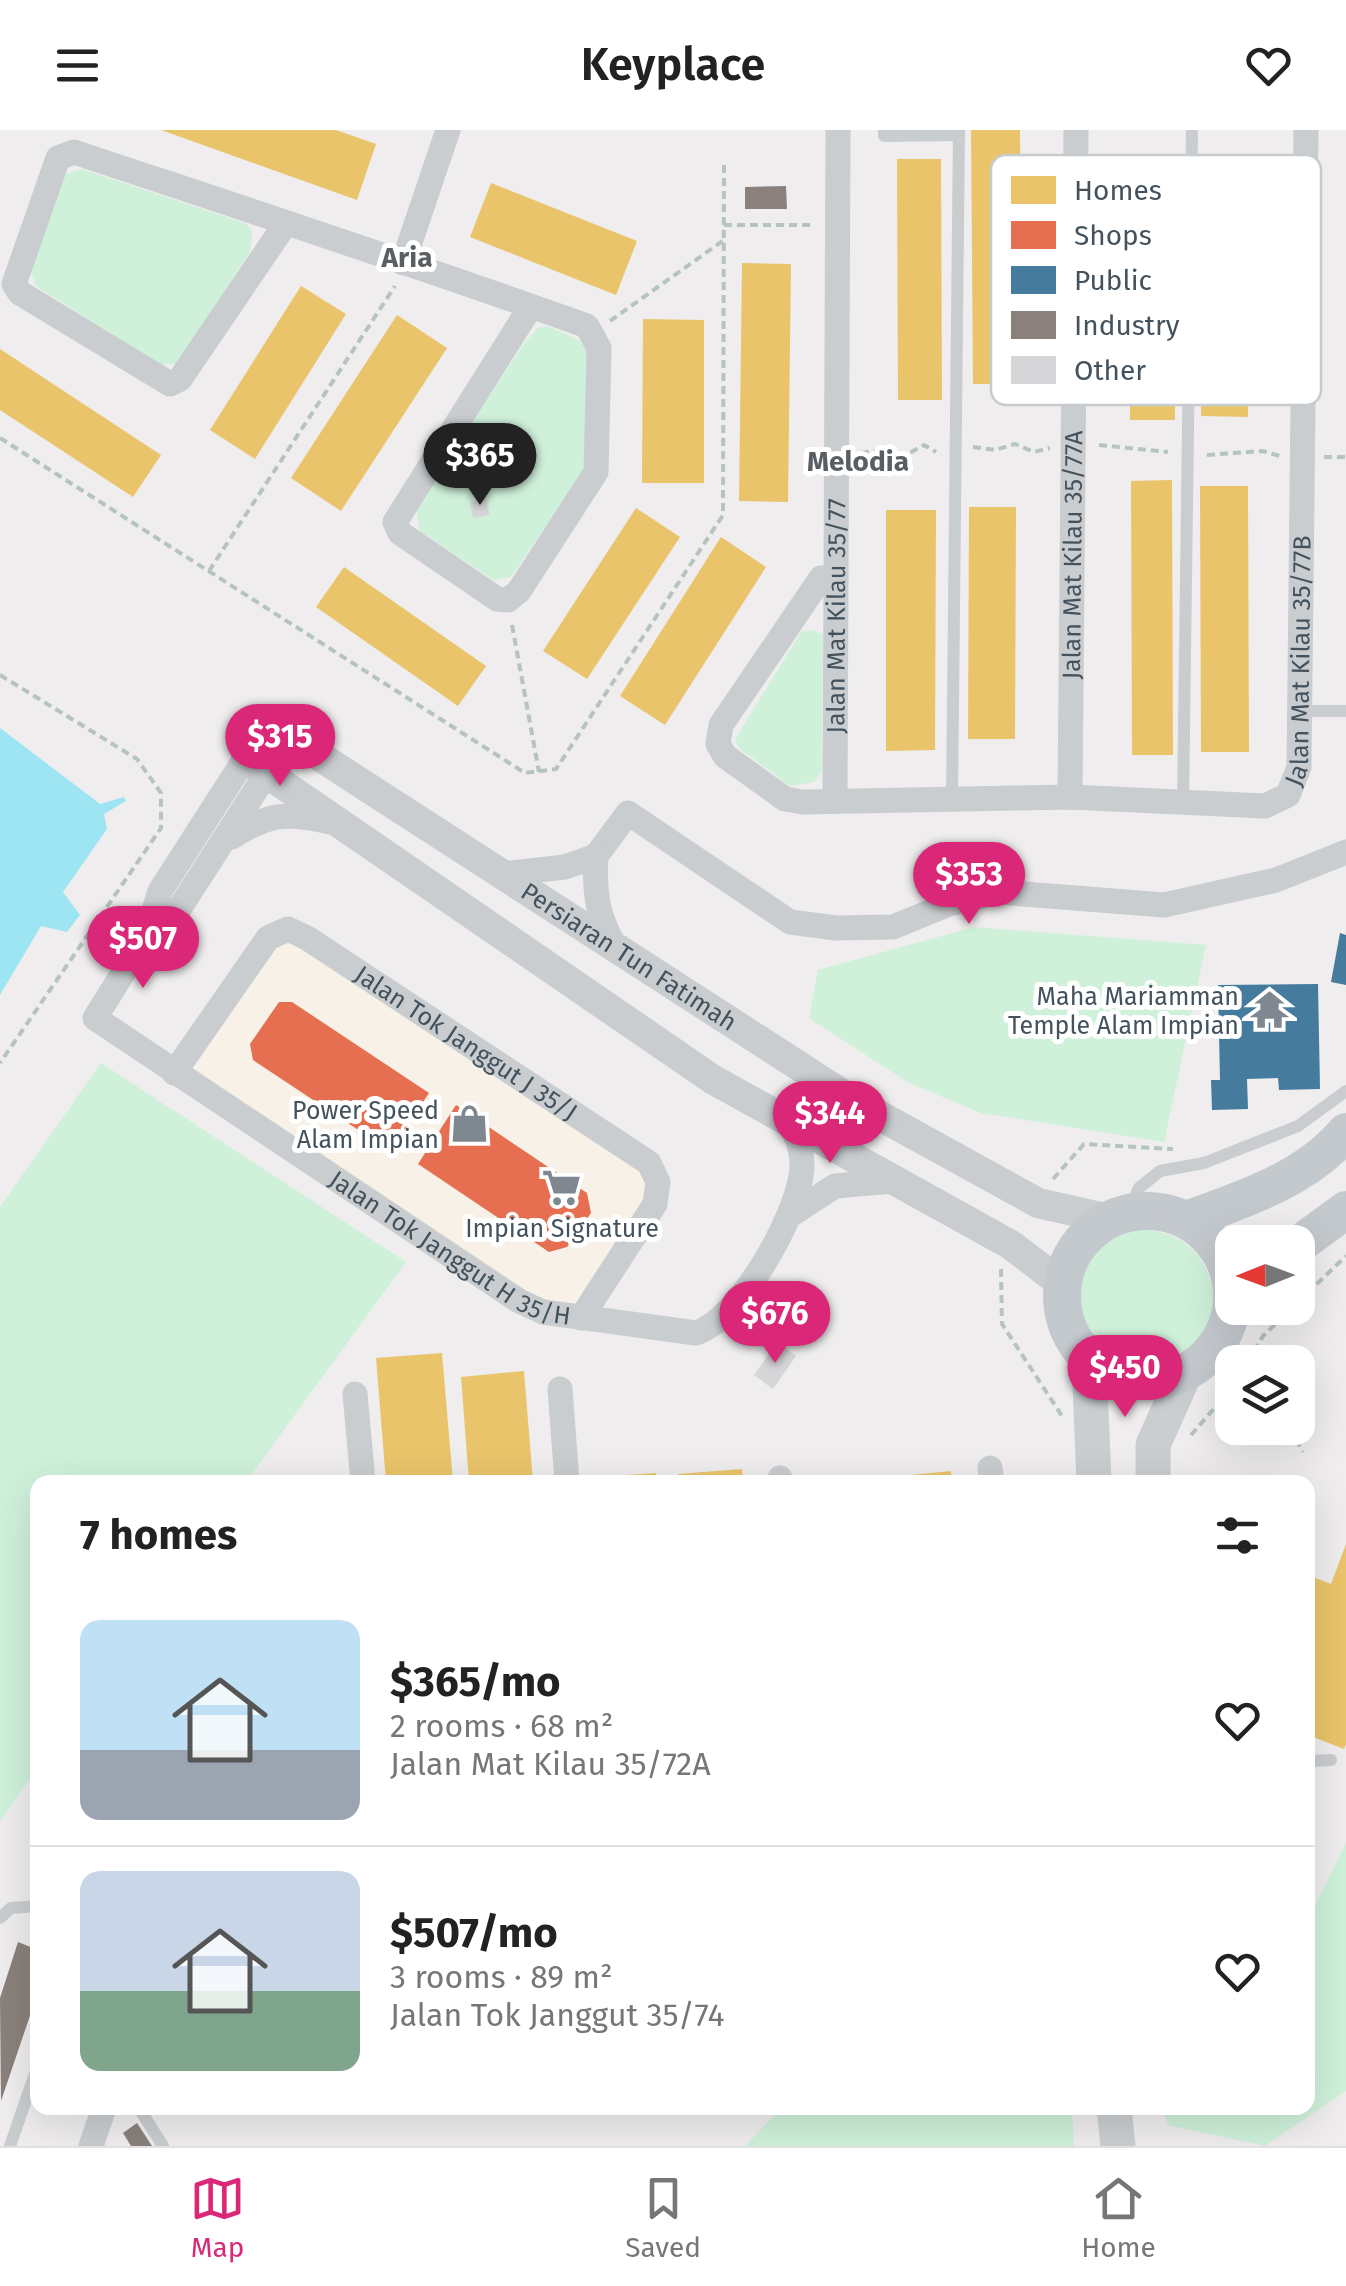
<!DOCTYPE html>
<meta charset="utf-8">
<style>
:root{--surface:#fff;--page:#f6f6f6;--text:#222;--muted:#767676;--line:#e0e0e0;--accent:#db2777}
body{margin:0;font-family:"Fira Sans",sans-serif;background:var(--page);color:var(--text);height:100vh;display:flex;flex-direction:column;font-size:38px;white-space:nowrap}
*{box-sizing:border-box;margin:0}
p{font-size:32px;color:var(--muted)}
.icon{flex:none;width:55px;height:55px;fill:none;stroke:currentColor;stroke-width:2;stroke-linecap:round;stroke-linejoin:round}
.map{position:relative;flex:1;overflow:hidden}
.sheet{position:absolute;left:30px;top:1345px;width:1285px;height:640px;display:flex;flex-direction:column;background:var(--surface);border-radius:20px;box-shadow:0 10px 40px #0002}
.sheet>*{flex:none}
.needle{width:65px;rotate:269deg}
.fabs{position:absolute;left:1215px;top:1095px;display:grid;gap:20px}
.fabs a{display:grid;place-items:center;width:100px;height:100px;border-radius:20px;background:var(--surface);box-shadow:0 10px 40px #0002;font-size:50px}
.price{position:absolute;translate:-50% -85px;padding:0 22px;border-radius:35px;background:var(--accent);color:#fff;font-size:32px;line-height:65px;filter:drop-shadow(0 2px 5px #0008)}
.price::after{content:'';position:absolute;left:50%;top:60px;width:30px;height:22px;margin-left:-15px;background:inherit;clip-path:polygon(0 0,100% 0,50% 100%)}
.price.on{background:#222;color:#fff}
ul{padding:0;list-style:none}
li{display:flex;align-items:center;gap:30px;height:250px;padding:0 50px}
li+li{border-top:2px solid var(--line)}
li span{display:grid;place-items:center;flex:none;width:280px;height:200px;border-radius:20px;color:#555}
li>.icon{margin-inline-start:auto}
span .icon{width:120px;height:120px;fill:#fffc;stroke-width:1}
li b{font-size:42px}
h2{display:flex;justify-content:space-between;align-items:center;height:120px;padding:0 50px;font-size:42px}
header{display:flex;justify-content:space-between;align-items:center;height:130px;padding:0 50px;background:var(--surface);font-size:45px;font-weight:600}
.menu{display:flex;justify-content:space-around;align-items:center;height:140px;border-top:2px solid var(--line);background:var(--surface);font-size:28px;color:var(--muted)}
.menu a{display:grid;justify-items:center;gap:5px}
.menu .on{color:var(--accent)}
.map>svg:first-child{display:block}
.commercial{fill:#f7f1e7}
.green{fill:#cff1da}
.water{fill:#9ee5f4}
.homes{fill:#e9c46a}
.shops{fill:#e76f51}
.public{fill:#457b9d}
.industry{fill:#8a817c}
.building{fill:#d6d6d8}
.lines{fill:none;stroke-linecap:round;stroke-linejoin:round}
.path{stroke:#b5c4be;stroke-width:4;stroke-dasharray:8 5;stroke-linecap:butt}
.service{stroke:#c9cdcf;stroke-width:12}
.minor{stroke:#c9cdcf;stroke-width:25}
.tertiary{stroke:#c9cdcf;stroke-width:30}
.secondary{stroke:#caced1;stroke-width:35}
.primary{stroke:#c4c9ce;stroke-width:38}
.labels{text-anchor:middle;stroke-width:10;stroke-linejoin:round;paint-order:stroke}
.street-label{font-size:25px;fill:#43525d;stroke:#fff}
.poi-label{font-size:25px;fill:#43525d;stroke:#fff;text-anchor:end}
.neighbourhood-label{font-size:28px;font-weight:bold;fill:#595e63;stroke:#fff}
.key{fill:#fff;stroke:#c7cbce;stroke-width:2.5}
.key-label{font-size:28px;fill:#43525d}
</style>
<header><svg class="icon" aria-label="menu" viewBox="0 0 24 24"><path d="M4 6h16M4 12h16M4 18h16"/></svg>Keyplace<svg class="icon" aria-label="heart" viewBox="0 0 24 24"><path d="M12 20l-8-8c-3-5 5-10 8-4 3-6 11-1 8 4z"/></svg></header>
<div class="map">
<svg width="1346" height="2016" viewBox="0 0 1346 2016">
<rect width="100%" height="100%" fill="#efedee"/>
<path class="commercial" d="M 288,808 L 640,1037 L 649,1053 L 646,1074 L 575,1178 L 522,1163 L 188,940 L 275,813 Z"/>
<g class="green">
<path d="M 82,39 L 245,93 L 252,100 L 251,120 L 178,233 L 161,235 L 45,162 L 36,156 L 30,139 L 62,45 Z"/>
<path d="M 548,196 L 580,211 L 586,219 L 585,339 L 511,447 L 493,450 L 420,401 L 416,378 L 525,212 L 538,198 Z"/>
<path d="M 812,500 L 823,504 L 822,641 L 814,652 L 790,656 L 739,618 L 735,609 L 801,502 Z"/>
<path d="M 974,797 L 1206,815 L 1164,1012 L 981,983 L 909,953 L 809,888 L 818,840 Z"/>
<path d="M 101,933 L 406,1132 L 246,1352 L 38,1352 L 37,1639 L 0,1691 L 0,1077 Z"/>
<circle cx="1144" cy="1169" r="69"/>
<path d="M 1346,1713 L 1346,1961 L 1265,2016 L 1168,1995 L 1162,1978 L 1308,1978 L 1308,1789 Z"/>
<path d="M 781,1978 L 1072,1978 L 1074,2016 L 745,2016 Z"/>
</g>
<path class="water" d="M 0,598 L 100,674 L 124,667 L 126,671 L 104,684 L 107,699 L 63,762 L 80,785 L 67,802 L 41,796 L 0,865 Z"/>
<g class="homes">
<path d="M 161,0 L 336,0 L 376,14 L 357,70 Z"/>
<path d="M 971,0 L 1020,0 L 1022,254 L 973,254 Z"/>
<path d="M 1205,27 L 1251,28 L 1248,287 L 1201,286 Z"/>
<rect x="1130" y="28" width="45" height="262"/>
<path d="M 897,29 L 941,29 L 942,270 L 898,270 Z"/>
<path d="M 491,53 L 637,111 L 616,165 L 470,107 Z"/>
<path d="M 742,133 L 791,134 L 788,372 L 739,371 Z"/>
<path d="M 301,156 L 346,184 L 255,329 L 210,300 Z"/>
<path d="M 397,185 L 447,218 L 341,381 L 291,348 Z"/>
<path d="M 643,189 L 704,190 L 704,353 L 642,353 Z"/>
<path d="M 0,219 L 161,325 L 133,367 L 0,280 Z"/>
<path d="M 1172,350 L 1173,625 L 1132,625 L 1131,351 Z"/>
<path d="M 1200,356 L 1248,356 L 1249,622 L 1201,622 Z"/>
<path d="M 969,377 L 1016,377 L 1015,609 L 968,609 Z"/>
<path d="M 636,378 L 680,407 L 587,549 L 543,521 Z"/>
<path d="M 886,380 L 936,380 L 935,620 L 886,621 Z"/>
<path d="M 721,407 L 766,437 L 665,595 L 620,566 Z"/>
<path d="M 344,437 L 486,536 L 458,576 L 316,477 Z"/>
<path d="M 442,1223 L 453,1352 L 386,1352 L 376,1228 Z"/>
<path d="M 524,1241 L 533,1352 L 469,1352 L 461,1247 Z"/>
<path d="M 742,1339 L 743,1352 L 679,1352 L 678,1344 Z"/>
<path d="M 951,1341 L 952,1352 L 890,1352 L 890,1347 Z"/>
<path d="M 656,1343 L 656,1352 L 594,1352 L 594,1347 Z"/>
<path d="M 1346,1414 L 1346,1614 L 1344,1619 L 1308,1605 L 1308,1461 L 1313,1447 L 1331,1454 Z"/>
</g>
<g class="shops">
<path d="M 279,872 L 292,872 L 429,963 L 390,1021 L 253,930 L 250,914 Z"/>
<path d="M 456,975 L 587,1063 L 591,1083 L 567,1117 L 549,1122 L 418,1034 Z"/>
</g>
<g class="public">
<path d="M 1340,803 L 1346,805 L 1346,855 L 1331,852 Z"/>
<path d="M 1318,854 L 1320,959 L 1279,960 L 1278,948 L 1247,949 L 1248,979 L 1212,980 L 1211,950 L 1220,950 L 1218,855 Z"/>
</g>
<g class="industry">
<path d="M 786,56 L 787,79 L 745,79 L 745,57 Z"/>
<path d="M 18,1812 L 38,1820 L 38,1862 L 1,1971 L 0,1868 Z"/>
<path d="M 137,1993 L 152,2016 L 131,2016 L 123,2003 Z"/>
</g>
<g class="building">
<path d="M 486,368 L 490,385 L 473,388 L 470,372 Z"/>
<path d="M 777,1212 L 796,1226 L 773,1259 L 754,1245 Z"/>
</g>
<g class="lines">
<g class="path">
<path d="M 724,95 L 813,95"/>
<path d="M 610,191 L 724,110"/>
<path d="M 0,308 L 525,643 L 556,639 L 723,385 L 724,35"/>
<path d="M 1099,315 L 1168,322"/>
<path d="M 973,317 L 995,320 L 1015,314 L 1034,322 L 1050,318"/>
<path d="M 861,323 L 886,319 L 904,326 L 924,315 L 936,322"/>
<path d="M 1207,325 L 1262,321 L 1280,326"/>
<path d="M 1324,327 L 1346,327"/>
<path d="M 209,441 L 395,156"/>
<path d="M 512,495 L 539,642"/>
<path d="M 0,545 L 137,629 L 161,663 L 161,698 L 0,933"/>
<path d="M 1053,1049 L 1084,1014 L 1173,1019"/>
<path d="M 1001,1139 L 1002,1194 L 1062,1286"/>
<path d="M 1298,1172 L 1346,1126"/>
<path d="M 1247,1232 L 1263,1206 L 1292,1178"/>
<path d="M 1290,1298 L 1303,1322"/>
<path d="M 1191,1305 L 1232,1258"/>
</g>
<g class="service">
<path d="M 884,0 L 884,6 L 959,5"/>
<path d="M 1299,581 L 1346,581"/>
<path d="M 952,670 L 959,0"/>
<path d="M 1183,674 L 1192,0"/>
<path d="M 1127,1083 L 1139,1058 L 1160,1041 L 1204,1033 L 1298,996 L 1346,961"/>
<path d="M 1308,1631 L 1331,1630"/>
<path d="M 0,1788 L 11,1778 L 38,1776"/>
<path d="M 139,1978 L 163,2016"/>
<path d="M 10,2016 L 38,1935"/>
</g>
<g class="minor">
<path d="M 286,93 L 180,249 L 170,254 L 20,163 L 14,154 L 58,28 L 74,22 C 245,79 417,135 587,196 L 599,218 L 596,342 L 519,461 L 508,470 L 497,469 L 400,403 L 395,392 L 531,176"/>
<path d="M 403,133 L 448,0"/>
<path id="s1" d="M 836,448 L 821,448 L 721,595 L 718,614 L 725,626 L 785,669 L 803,672 L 1070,667 L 1265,676 L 1288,665 L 1299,637 L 1306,0"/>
<path id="s2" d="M 268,593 L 160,761 L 146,806 L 95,888 L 519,1171 L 543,1182 L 696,1203 C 740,1189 799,1084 802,1038 C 803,1021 797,1008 790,993"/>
<path id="s3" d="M 1070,667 L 1076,0"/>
<path id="s4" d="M 835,671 L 838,0"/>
<path d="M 232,707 C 272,681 290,683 335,693"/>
<path d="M 596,726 L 628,683 L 790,792 L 836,798 L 893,797 L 949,774 L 998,762 L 1164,775 L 1276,750 L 1346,722"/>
<path d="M 501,744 L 565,737 L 596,726 C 594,763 597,786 616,818"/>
<path d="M 148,804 L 181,776 L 290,607"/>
<path id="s5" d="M 174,943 L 268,808 L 288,799 L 307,808 L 649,1033 L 658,1052 L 655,1074 L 581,1188"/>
<path d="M 792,1084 L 835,1056 L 892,1051"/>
<path d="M 560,1259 L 567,1352"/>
<path d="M 355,1264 L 363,1352"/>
<path d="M 990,1338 L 992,1352"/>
<path d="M 780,1348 L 780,1352"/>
<path d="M 91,2016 L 104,1978"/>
</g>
<g class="tertiary">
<path id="s6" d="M 268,593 L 853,971 L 1038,1073 L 1109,1089"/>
<path d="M 246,629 L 712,949 L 1011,1115 L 1062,1154"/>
</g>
<g class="secondary">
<path d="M 1089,1230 L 1094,1352"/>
<path d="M 1153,1352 L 1153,1315 L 1185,1243"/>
<path d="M 1114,1978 L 1118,2016"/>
</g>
<g class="primary">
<circle cx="1147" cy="1166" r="85"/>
<path d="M 1186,1090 C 1244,1069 1305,1050 1346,1002"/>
<path d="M 1298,1115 L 1346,1080"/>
</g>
</g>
<defs>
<symbol id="temple-bare" viewBox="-9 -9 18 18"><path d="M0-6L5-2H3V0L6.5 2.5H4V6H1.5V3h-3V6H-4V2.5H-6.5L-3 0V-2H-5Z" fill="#7f8890" stroke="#fff" stroke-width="2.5" paint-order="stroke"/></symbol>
<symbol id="shop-bare" viewBox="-9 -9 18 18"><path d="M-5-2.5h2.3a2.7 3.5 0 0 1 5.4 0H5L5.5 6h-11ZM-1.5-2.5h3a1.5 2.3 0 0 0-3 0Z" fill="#7f8890" stroke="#fff" stroke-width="2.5" paint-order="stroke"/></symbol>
<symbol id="supermarket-bare" viewBox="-9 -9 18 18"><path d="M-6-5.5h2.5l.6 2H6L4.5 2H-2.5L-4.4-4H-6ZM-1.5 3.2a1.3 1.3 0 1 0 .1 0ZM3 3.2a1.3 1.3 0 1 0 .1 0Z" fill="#7f8890" stroke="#fff" stroke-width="2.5" paint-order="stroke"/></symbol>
</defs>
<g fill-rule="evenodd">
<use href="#temple-bare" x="1242" y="852" width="55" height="55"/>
<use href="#shop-bare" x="442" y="966" width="55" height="55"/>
<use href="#supermarket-bare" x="534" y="1030" width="55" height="55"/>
</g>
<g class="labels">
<g class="street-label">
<text dy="9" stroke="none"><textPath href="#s3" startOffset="242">Jalan Mat Kilau 35/77A</textPath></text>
<text dy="9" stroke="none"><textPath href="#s4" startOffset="185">Jalan Mat Kilau 35/77</textPath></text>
<text dy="9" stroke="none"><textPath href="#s1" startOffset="942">Jalan Mat Kilau 35/77B</textPath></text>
<text dy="9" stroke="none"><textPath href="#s6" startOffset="430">Persiaran Tun Fatimah</textPath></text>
<text dy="9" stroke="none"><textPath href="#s5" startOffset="398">Jalan Tok Janggut J 35/J</textPath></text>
<text dy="9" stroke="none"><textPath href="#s2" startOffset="768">Jalan Tok Janggut H 35/H</textPath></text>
</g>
<g class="poi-label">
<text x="1239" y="875">Maha Mariamman<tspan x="1239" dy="29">Temple Alam Impian</tspan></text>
<text x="439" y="989">Power Speed<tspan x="439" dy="29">Alam Impian</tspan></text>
<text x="562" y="1107" text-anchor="middle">Impian Signature</text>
</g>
<g class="neighbourhood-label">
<text x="407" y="137">Aria</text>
<text x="858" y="341">Melodia</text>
</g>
</g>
<rect x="991" y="25" width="330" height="250" rx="15" class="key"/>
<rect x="1011" y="46" width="45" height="28" fill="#e9c46a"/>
<rect x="1011" y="91" width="45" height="28" fill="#e76f51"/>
<rect x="1011" y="136" width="45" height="28" fill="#457b9d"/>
<rect x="1011" y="181" width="45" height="28" fill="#8a817c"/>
<rect x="1011" y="226" width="45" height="28" fill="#d6d6d8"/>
<g class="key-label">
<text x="1074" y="70">Homes</text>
<text x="1074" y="115">Shops</text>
<text x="1074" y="160">Public</text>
<text x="1074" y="205">Industry</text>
<text x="1074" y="250">Other</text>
</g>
</svg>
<div class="fabs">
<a><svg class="needle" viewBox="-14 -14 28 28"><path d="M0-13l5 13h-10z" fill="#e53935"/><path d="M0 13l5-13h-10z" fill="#767676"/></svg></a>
<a><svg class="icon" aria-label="layers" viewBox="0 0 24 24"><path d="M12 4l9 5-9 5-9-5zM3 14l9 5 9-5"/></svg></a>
</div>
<b class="price on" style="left:480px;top:378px">$365</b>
<b class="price" style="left:280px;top:659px">$315</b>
<b class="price" style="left:969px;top:797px">$353</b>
<b class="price" style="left:143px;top:861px">$507</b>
<b class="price" style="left:830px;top:1036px">$344</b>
<b class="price" style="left:775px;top:1236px">$676</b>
<b class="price" style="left:1125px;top:1290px">$450</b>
<section class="sheet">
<h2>7 homes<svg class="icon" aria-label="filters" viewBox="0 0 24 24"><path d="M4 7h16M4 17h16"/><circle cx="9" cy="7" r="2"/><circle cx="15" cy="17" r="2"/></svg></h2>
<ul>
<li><span style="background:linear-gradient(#bfe0f5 65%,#9aa5b1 0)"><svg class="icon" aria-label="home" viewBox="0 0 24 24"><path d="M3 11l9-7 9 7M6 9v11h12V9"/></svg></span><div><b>$365/mo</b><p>2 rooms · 68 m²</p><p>Jalan Mat Kilau 35/72A</p></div><svg class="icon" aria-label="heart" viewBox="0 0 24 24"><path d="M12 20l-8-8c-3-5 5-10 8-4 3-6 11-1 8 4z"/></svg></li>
<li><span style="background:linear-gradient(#c9d6e8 60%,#7fa58c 0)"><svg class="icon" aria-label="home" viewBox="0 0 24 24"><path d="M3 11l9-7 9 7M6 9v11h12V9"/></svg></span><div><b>$507/mo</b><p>3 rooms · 89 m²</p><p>Jalan Tok Janggut 35/74</p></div><svg class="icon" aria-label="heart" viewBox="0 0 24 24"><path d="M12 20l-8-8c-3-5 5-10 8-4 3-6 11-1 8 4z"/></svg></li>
</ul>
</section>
</div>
<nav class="menu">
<a class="on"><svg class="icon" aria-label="map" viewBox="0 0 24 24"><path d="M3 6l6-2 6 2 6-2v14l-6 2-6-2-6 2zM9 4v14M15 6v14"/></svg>Map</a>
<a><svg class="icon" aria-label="saved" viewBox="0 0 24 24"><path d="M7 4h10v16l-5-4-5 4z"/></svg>Saved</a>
<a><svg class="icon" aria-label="home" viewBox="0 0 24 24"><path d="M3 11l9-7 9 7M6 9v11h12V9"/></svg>Home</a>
</nav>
